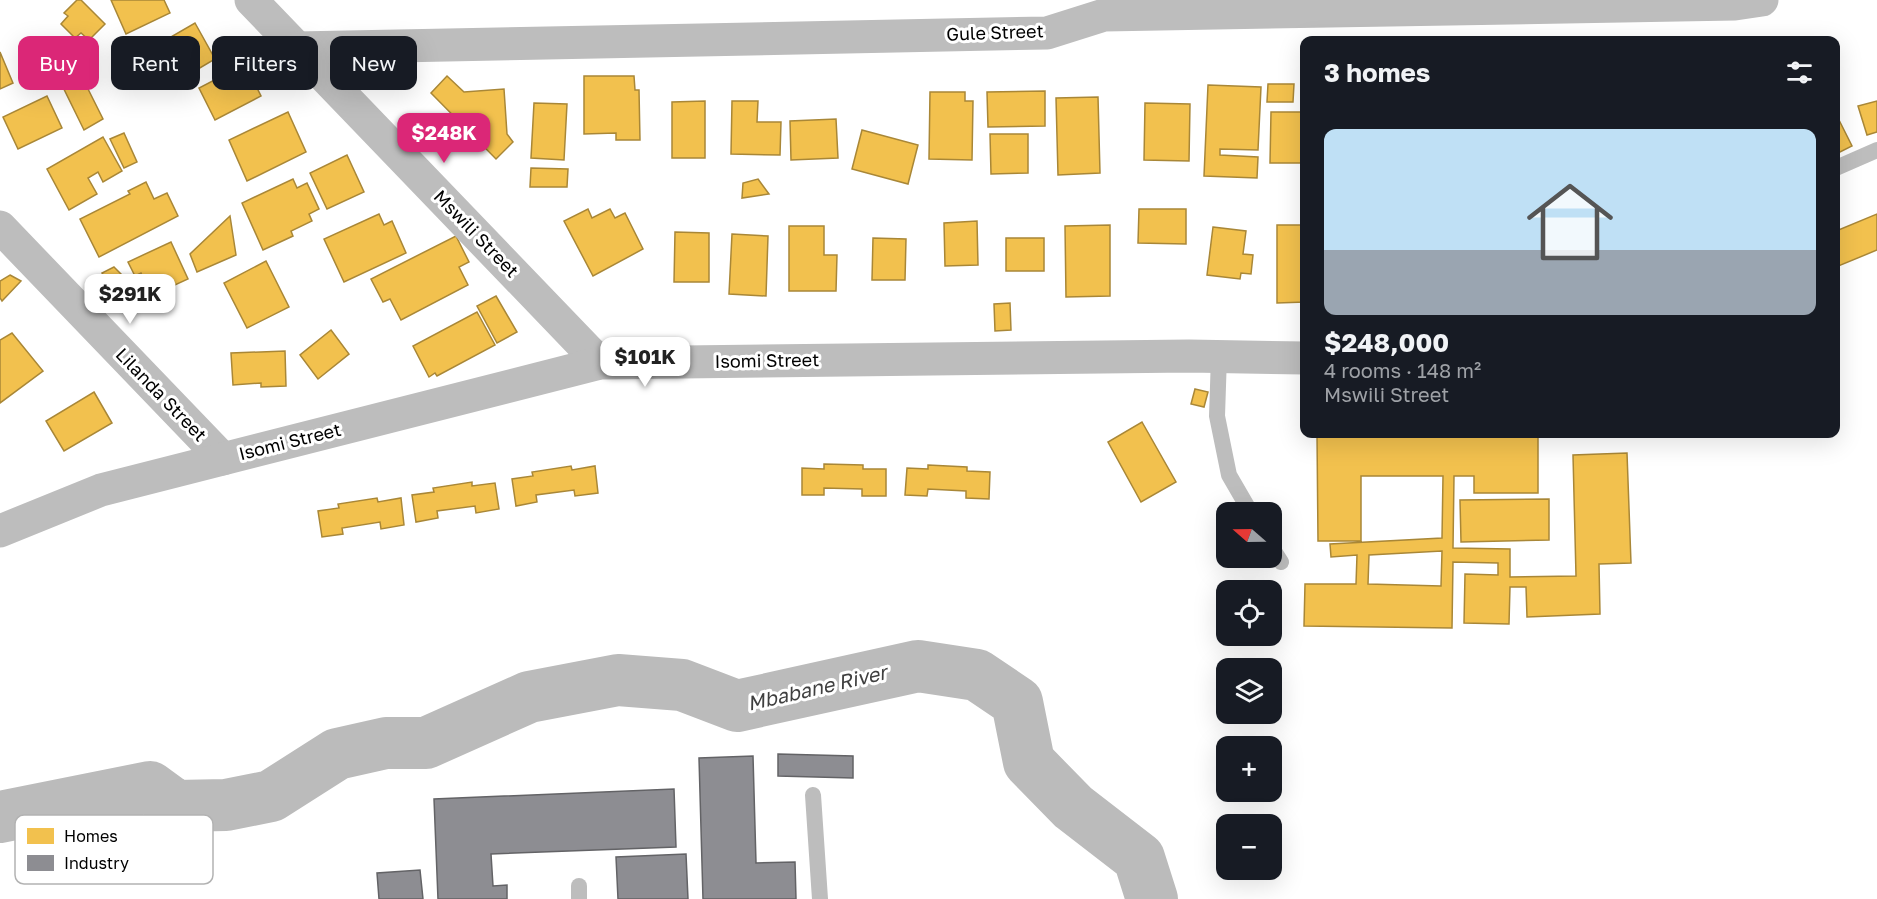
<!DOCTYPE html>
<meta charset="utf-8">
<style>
:root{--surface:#171b24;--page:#20242c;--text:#f1f3f6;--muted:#9ea1a6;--accent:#db2777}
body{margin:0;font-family:"Golos Text",sans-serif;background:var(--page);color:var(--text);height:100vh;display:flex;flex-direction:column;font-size:22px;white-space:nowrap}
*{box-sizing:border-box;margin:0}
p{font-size:20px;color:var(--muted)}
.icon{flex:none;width:33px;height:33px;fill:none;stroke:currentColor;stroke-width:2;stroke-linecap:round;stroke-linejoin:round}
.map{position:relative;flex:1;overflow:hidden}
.details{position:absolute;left:1300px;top:36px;width:540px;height:402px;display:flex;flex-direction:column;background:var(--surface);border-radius:12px;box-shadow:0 6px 24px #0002}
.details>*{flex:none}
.guide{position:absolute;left:18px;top:36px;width:570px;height:54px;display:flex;gap:12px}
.needle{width:39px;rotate:290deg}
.buttons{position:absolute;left:1216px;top:502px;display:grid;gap:12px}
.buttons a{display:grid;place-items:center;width:66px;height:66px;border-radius:12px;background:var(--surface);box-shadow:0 6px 24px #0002;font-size:30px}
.price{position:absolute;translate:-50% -51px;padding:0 14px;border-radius:12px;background:#fff;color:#222;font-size:20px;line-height:39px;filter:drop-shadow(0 2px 3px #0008)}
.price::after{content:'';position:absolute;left:50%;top:36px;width:18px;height:14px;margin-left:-9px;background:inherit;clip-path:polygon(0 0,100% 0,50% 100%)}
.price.on{background:var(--accent);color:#fff}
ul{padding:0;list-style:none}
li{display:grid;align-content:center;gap:12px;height:318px;padding:0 24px}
li span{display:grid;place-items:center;height:186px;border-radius:12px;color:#555}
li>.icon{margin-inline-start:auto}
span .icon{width:108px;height:108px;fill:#fffc;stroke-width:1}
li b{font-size:26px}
h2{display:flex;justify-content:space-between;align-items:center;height:72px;padding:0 24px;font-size:26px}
.tag{padding:0 21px;border-radius:12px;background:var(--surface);box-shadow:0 6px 24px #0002;font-size:21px;line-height:54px}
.tag.on{background:var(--accent);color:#fff}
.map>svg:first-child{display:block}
.homes{fill:#f2c14e;stroke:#a98737;stroke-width:1.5;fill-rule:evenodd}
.industry{fill:#8d8d92;stroke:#636366;stroke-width:1.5}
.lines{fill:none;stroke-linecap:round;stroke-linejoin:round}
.river{stroke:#bbb;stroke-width:52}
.service{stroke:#bdbdbd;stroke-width:16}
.minor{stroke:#bdbdbd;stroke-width:33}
.labels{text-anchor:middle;stroke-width:6;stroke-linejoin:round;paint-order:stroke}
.street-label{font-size:18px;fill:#000;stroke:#fff}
.water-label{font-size:20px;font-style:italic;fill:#3f3f3f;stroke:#fff}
.key{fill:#fff;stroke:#b2b2b2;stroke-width:1.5}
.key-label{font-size:16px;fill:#000}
</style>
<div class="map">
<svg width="1877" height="899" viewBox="0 0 1877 899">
<rect width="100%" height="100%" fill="#fff"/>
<g class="homes">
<path d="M 77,0 L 81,0 L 105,24 L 89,40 L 81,33 L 75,38 L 61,24 L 68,16 L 64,13 Z"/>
<path d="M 111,0 L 164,0 L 170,13 L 126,34 Z"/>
<path d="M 195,23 L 215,59 L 178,81 L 157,45 Z"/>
<path d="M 30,47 L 60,56 L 54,73 L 42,69 L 38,82 L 20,76 Z"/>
<path d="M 0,52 L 13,83 L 0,89 Z"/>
<path d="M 245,64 L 261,96 L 215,120 L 199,88 Z"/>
<path d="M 77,67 L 103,119 L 84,130 L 58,77 Z"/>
<path d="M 447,76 L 464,92 L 504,89 L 507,134 L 513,142 L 496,159 L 431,93 Z"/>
<path d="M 584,76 L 634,76 L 635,90 L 639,90 L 640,140 L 616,140 L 616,133 L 584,134 Z"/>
<path d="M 1268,84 L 1294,84 L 1293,102 L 1267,102 Z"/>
<path d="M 1208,85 L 1261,87 L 1258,150 L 1220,149 L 1220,155 L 1258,157 L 1257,178 L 1204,176 Z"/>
<path d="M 1045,91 L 1045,126 L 988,127 L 987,92 Z"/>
<path d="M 930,92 L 965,92 L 965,101 L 973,101 L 972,160 L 929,159 Z"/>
<path d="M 47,96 L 62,128 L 18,149 L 3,117 Z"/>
<path d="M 1098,97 L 1100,173 L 1058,175 L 1056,98 Z"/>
<path d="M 705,101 L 705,158 L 672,158 L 672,102 Z"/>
<path d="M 732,101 L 758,101 L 757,122 L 781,122 L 780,155 L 731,154 Z"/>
<path d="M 1877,101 L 1877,132 L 1867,135 L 1858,106 Z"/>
<path d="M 534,103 L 567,104 L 564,160 L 531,158 Z"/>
<path d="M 1145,103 L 1190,104 L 1189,161 L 1144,160 Z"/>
<path d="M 288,112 L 306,152 L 247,181 L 229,140 Z"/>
<path d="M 1271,112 L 1305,112 L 1305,163 L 1270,163 Z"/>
<path d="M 1837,116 L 1852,146 L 1836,154 L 1836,117 Z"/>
<path d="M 836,119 L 838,158 L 791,160 L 790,121 Z"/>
<path d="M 862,130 L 918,145 L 908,184 L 852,169 Z"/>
<path d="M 124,133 L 137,162 L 124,168 L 110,139 Z"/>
<path d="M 990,134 L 1028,134 L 1028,173 L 991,174 Z"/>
<path d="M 103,137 L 122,171 L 103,182 L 98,172 L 88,178 L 97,194 L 69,210 L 47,169 Z"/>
<path d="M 347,155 L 364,192 L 327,209 L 310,173 Z"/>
<path d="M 531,168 L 568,169 L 567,187 L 530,187 Z"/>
<path d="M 293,179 L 297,188 L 307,183 L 319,209 L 309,214 L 312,221 L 291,231 L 293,236 L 263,250 L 242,203 Z"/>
<path d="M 758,179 L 769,194 L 742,198 L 743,183 Z"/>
<path d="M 146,182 L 154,199 L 167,193 L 178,216 L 99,257 L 80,219 L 130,194 L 128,191 Z"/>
<path d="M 588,209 L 592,218 L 610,209 L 615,218 L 625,213 L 643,249 L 593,276 L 564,221 Z"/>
<path d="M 1139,209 L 1186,209 L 1186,244 L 1138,243 Z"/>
<path d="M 379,214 L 384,225 L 392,221 L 406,253 L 344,282 L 324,239 Z"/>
<path d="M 1877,214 L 1877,250 L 1836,267 L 1836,231 Z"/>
<path d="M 230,216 L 236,255 L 197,272 L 190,254 Z"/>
<path d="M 977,221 L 978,265 L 945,266 L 944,223 Z"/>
<path d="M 1110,225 L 1110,296 L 1066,297 L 1065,226 Z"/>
<path d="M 1277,225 L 1305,225 L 1305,302 L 1277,303 Z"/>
<path d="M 789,226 L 824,226 L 824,255 L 837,255 L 836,291 L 789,291 Z"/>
<path d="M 1213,227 L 1246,231 L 1243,254 L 1253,255 L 1251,274 L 1241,273 L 1240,279 L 1207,275 Z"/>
<path d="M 675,232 L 709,233 L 709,282 L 674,282 Z"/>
<path d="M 732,234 L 768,236 L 766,296 L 729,294 Z"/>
<path d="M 456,236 L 469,262 L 459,267 L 468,285 L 401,320 L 390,299 L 383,302 L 371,279 Z"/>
<path d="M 873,238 L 906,239 L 905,280 L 872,280 Z"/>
<rect x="1006" y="238" width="38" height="33"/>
<path d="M 171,242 L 188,279 L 151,296 L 141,273 L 135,276 L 128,262 Z"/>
<path d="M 266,261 L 289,307 L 247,328 L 224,283 Z"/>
<path d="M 114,267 L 124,277 L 113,289 L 102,273 Z"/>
<path d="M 10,275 L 21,281 L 2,301 L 0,298 L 0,281 Z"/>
<path d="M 496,296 L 517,332 L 497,343 L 477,306 Z"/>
<path d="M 1010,303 L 1011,330 L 995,331 L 994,304 Z"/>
<path d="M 477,312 L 495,345 L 437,376 L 435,373 L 429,377 L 413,346 Z"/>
<path d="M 331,330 L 349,354 L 318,379 L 300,355 Z"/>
<path d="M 12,333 L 43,371 L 0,403 L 0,340 Z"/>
<path d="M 285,351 L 286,386 L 261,387 L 261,383 L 233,385 L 231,353 Z"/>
<path d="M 1195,389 L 1208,392 L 1204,407 L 1191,404 Z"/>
<path d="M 94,392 L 112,423 L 64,451 L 46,421 Z"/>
<path d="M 1142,422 L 1176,482 L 1141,502 L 1108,442 Z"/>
<path d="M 1317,434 L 1538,434 L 1538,493 L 1474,493 L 1474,476 L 1454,476 L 1453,548 L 1510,549 L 1510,577 L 1576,576 L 1573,455 L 1627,453 L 1631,563 L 1599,564 L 1600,614 L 1527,617 L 1526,587 L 1510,587 L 1509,624 L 1464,623 L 1465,574 L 1498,575 L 1498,563 L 1453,562 L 1452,628 L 1304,626 L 1305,584 L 1356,584 L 1357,555 L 1331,557 L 1330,544 L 1442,538 L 1443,476 L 1361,476 L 1361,541 L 1318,541 ZM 1442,551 L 1441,586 L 1368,584 L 1369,555 Z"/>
<path d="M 824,464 L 863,465 L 863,469 L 886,469 L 886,496 L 862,496 L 862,489 L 824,488 L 824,495 L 802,495 L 802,468 L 824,469 Z"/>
<path d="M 928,465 L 967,467 L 967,471 L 990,472 L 989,499 L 966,498 L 966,491 L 928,489 L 927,496 L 905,495 L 907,468 L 928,469 Z"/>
<path d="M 571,466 L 572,470 L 595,466 L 598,493 L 575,496 L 574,490 L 536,495 L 537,502 L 516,506 L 512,479 L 533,476 L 532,472 Z"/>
<path d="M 472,482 L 472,486 L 495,483 L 499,509 L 476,513 L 475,506 L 437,511 L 438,518 L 416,522 L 412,495 L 434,492 L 433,488 Z"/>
<path d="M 377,498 L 378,502 L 401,498 L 404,525 L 381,529 L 380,522 L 342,528 L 343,534 L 322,537 L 318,511 L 339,508 L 338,504 Z"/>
<path d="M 1549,499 L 1549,540 L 1461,542 L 1460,500 Z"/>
</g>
<g class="industry">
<path d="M 778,754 L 853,756 L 853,778 L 778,776 Z"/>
<path d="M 753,756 L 756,863 L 795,862 L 796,899 L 703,899 L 699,758 Z"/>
<path d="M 674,789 L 676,847 L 491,854 L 493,886 L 507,885 L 507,899 L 438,899 L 434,799 Z"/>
<path d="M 686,854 L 688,899 L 618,899 L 616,857 Z"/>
<path d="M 420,870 L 423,899 L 379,899 L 377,873 Z"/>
</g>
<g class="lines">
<path class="river" d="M 0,817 L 150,787 L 176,806 L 226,805 L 271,796 L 337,754 L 386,743 L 426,743 L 529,697 L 618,680 L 682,685 L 737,706 L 918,666 L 977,675 L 1017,702 L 1029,762 L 1073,807 L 1139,858 L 1152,899"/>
<g class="service">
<path d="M 1836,168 L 1877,150"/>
<path d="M 1219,356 L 1217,416 L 1229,475 L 1251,513"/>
<path d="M 1272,548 L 1281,562"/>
<path d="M 813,795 L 820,899"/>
<path d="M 579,886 L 579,899"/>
</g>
<g class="minor">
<path d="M 251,0 L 600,363"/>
<path d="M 297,48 L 1047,33 L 1104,15 L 1735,4 L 1762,0"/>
<path d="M 0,227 L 223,459"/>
<path d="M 0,531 L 101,490 L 600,363 L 1189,356 L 1305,358"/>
</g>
</g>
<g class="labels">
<g class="street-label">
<text transform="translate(995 33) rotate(-2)" y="6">Gule Street</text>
<text transform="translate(476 234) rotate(46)" y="6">Mswili Street</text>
<text transform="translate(767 361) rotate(-1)" y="6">Isomi Street</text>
<text transform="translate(161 395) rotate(46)" y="6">Lilanda Street</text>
<text transform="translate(290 442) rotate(-14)" y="6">Isomi Street</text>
</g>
<g class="water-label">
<text transform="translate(817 688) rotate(-13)" y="7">Mbabane River</text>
</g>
</g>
<rect x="15" y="815" width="198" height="69" rx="9" class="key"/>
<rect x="27" y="828" width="27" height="16" fill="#f2c14e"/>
<rect x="27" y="855" width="27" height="16" fill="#8d8d92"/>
<g class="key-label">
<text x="64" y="842">Homes</text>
<text x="64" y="869">Industry</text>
</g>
</svg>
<div class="buttons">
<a><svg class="needle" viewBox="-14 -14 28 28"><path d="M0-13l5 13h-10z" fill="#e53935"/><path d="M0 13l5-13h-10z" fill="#9ea1a6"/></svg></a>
<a><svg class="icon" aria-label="locate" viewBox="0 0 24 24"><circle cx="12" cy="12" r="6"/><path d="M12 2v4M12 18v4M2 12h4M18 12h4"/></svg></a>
<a><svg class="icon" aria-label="layers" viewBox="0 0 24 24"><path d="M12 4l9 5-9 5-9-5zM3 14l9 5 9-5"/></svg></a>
<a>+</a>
<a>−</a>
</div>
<b class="price on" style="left:444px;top:164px">$248K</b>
<b class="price" style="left:130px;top:325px">$291K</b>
<b class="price" style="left:645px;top:388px">$101K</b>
<div class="guide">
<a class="tag on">Buy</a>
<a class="tag">Rent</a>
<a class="tag">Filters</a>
<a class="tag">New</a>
</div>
<section class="details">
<h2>3 homes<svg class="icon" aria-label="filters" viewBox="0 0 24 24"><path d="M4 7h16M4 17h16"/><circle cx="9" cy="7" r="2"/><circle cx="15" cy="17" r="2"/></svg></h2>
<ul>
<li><span style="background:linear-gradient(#bfe0f5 65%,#9aa5b1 0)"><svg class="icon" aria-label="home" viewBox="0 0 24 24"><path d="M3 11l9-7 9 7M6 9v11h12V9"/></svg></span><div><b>$248,000</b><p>4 rooms · 148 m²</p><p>Mswili Street</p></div></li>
</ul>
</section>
</div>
